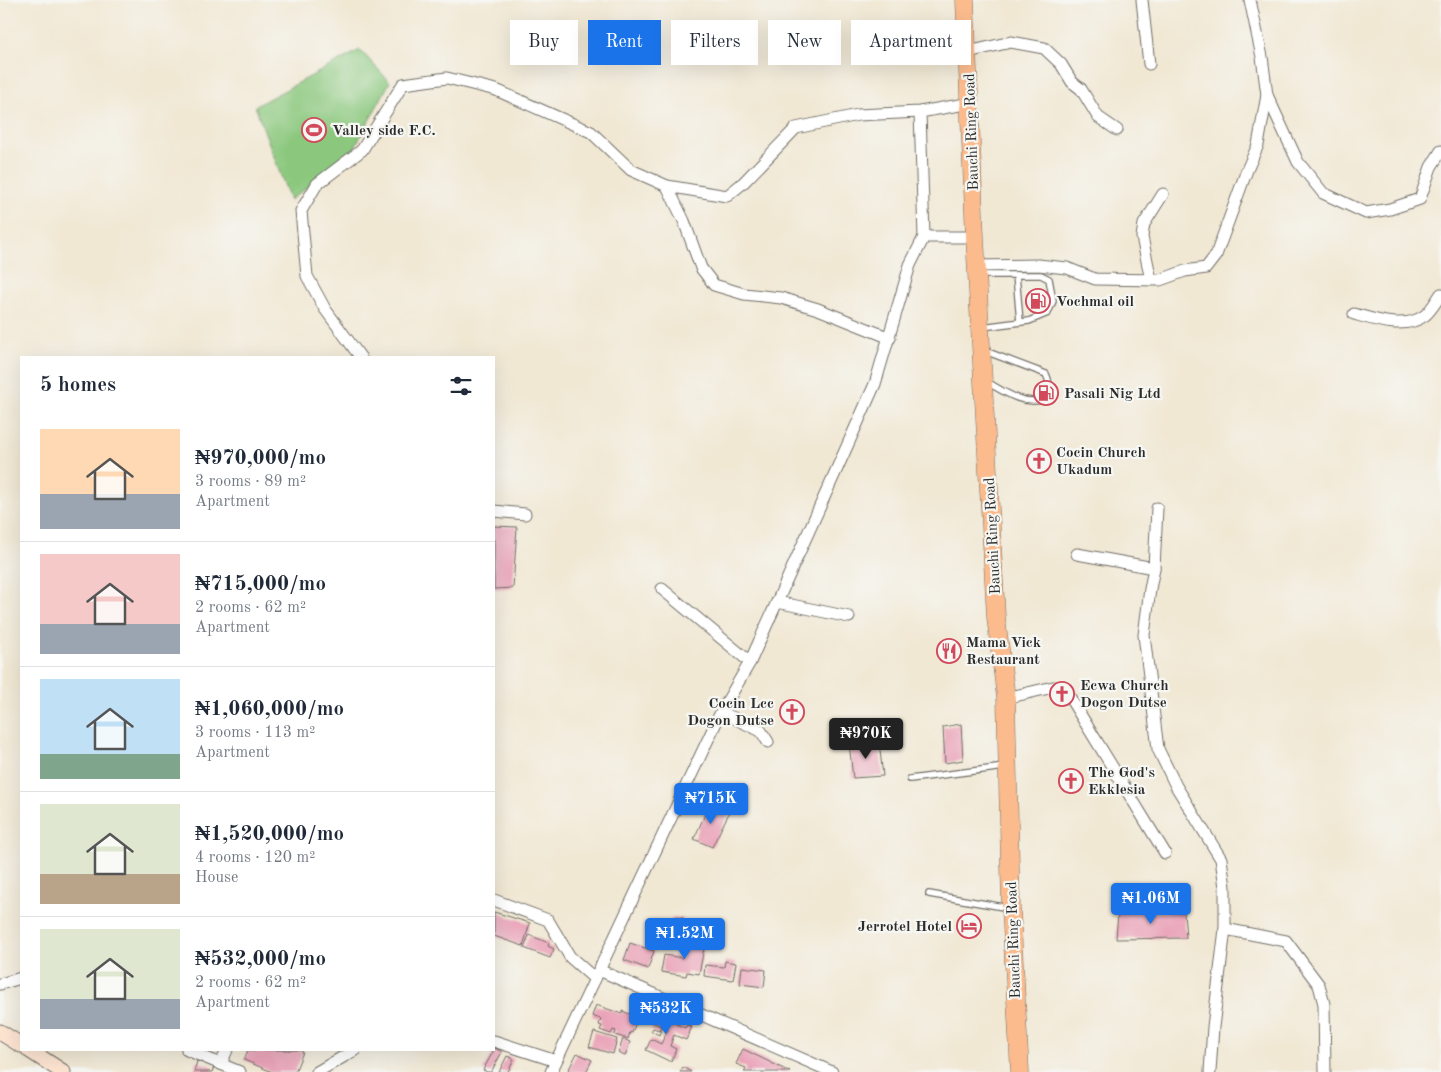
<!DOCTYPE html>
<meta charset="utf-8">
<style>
:root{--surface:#fff;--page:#f2f2f3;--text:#1f2937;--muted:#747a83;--line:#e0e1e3;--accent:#1a73e8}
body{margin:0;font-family:"Old Standard TT",serif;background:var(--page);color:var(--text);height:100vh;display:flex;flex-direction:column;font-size:19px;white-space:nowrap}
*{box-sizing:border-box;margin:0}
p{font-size:16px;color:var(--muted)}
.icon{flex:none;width:28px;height:28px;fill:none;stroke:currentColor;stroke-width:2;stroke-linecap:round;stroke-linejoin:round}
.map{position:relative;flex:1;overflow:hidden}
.side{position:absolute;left:20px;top:356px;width:475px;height:695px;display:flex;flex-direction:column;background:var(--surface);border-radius:0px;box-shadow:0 5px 20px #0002}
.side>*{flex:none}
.guide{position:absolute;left:510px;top:20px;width:475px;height:45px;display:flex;gap:10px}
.price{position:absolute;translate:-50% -42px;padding:0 11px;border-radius:5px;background:var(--accent);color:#fff;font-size:16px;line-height:32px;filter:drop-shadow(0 1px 2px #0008)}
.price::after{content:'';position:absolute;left:50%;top:30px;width:15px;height:11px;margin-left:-8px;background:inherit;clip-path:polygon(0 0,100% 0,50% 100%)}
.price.on{background:#222;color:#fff}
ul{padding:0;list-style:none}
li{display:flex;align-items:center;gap:15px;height:125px;padding:0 20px}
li+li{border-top:1px solid var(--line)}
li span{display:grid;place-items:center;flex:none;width:140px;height:100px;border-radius:0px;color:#555}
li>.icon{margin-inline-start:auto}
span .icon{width:60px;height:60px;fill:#fffc;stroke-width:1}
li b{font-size:21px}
h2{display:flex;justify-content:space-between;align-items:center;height:60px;padding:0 20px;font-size:21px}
.pill{padding:0 18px;border-radius:0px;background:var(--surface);box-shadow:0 5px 20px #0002;font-size:18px;line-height:45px}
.pill.on{background:var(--accent);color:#fff}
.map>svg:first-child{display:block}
.green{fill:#8bc87e;stroke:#5b7a54}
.building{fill:#eaa4b9}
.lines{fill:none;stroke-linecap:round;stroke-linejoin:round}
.lane-casing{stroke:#706d66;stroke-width:8}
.street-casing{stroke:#706d66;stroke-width:13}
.secondary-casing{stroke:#706d66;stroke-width:17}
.primary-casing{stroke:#706d66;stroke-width:19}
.lane{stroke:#fff;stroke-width:5.5}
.street{stroke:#fff;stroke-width:11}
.secondary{stroke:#fde4d1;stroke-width:15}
.primary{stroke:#fbbb8d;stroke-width:18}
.labels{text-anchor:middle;stroke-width:4.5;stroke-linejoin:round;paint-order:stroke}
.poi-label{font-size:15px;font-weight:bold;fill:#2b2b2b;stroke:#f6f6f2;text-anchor:start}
.street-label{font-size:15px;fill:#2b2b2b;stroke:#f6f6f2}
</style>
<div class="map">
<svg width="1441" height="1072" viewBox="0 0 1441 1072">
<rect width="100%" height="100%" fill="#f6f6f2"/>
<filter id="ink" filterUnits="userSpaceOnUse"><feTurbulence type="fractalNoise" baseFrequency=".02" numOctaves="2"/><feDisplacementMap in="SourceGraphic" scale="10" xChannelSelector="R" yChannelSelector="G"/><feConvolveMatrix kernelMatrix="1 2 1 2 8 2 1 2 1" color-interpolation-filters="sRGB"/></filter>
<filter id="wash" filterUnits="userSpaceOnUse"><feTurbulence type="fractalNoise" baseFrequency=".0096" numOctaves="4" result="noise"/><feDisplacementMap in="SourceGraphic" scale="20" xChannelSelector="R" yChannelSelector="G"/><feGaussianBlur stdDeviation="1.12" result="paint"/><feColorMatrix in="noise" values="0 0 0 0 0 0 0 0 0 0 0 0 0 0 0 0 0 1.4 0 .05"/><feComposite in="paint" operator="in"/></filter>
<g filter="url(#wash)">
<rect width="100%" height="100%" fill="#f1e8d4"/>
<path class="green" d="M 360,50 L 390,82 L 351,154 L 290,200 L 255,106 Z"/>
<g id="blocks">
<g class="building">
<path d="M 494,526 L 517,527 L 513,588 L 494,589 Z"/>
<path d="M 961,724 L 963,760 L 945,763 L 943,727 Z"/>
<path d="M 879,742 L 883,776 L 853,778 L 849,743 Z"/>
<path d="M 710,803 L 729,813 L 712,847 L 694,839 Z"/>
<path d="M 494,912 L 530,923 L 523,946 L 494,936 Z"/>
<path d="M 1118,912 L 1184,912 L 1186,938 L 1116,939 Z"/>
<path d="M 672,917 L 683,918 L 682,934 L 671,933 L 671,937 L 662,936 L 661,948 L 652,947 L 653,930 L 671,932 Z"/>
<path d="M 529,935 L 549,943 L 548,946 L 554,949 L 550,958 L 524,948 Z"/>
<path d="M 685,940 L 705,943 L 699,974 L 687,972 L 686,976 L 661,972 L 664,955 L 682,958 Z"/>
<path d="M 630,943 L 654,951 L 648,969 L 624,960 Z"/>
<path d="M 725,961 L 736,963 L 733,980 L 704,976 L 705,965 L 724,967 Z"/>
<path d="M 742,967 L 766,970 L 764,987 L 740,984 Z"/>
<path d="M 596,1005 L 622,1014 L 622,1011 L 638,1017 L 632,1033 L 630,1032 L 628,1039 L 615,1035 L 616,1031 L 613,1030 L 611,1034 L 600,1030 L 602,1026 L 599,1025 L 601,1019 L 592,1016 Z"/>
<path d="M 656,1010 L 677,1019 L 676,1024 L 685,1028 L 687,1025 L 692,1027 L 686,1040 L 674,1035 L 670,1046 L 676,1049 L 671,1062 L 646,1050 L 651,1039 L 661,1044 L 668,1029 L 662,1027 L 659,1035 L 651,1031 L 653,1028 L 659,1030 L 661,1026 L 647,1020 L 649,1016 L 653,1017 Z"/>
<path d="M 594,1032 L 617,1039 L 613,1054 L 589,1047 Z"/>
<path d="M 623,1039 L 630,1042 L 625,1056 L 618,1053 Z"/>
<path d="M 495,1048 L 502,1052 L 491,1072 L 487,1072 L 483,1070 Z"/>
<path d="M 743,1049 L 790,1072 L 744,1072 L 746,1068 L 736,1064 Z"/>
<path d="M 248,1050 L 298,1050 L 303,1052 L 295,1072 L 272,1072 L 244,1060 Z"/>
<path d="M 577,1053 L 592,1060 L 586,1072 L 568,1071 Z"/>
<path d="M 507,1056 L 514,1059 L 508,1072 L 499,1072 Z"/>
<path d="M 197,1061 L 214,1067 L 212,1072 L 194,1072 Z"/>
<path d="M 683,1067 L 691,1072 L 680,1072 Z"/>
</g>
</g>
</g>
<g filter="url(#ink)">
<use href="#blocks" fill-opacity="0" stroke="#706d66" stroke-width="1"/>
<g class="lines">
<defs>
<g id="lane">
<path d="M 980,275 L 1041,275 L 1049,279 L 1053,301 L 1048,313 L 1029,321 L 982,327"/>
<path d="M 1016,275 L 1020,322"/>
<path d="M 985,351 L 1046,374 C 1052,386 1047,389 1041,400 C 1021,405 1002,390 985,381"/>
<path d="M 910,779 L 1005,767"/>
<path d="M 929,894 L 1009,908"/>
</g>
<g id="street">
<path d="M 1142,0 L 1149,64"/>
<path d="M 968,52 L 1011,42 L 1044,48 L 1061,64 L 1072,82 L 1081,89 L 1098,117 L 1117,130"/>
<path d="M 1267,95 L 1298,162 L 1323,193 L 1366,213 L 1390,209 L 1420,199 L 1431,167 L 1441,151"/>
<path d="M 920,112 L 924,237"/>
<path d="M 667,186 L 684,221 L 701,268 L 714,285 L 744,294 L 781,298 L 818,309 L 890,338"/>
<path d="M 977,266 L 1038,265 L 1067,268 L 1095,279 L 1160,280 L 1185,271 L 1206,268 L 1216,255 L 1247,170 L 1258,145 L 1267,95 L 1262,57 L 1250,0"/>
<path d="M 1151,280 L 1142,237 L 1144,224 L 1163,194"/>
<path d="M 1354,314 C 1375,320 1404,330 1424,316 C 1431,311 1436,301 1441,294"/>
<path d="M 361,358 L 325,309 L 307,276 L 301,211 L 317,184 L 362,150 L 403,84 L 447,78 L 496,90 L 591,132 L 631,170 L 667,186 L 727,196 L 743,183 L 796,128 L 858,115 L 920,112 L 971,103"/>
<path d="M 1157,508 L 1154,568 L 1150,589 L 1144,635 L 1158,749 L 1176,786 L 1221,859 L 1225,887 L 1225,929 L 1213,1027 L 1210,1072"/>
<path d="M 494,511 L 525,514"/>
<path d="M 1077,554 L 1154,568"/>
<path d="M 662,589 L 750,662"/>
<path d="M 777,602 L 849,617"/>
<path d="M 1006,698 L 1053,687 L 1064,688 L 1165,853"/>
<path d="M 721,712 L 761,731 L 768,742"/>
<path d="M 494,900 L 548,920 L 570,957 L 595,979"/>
<path d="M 1225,929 L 1286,941 L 1319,985 L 1324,1004 L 1325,1072"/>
<path d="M 599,970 L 832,1072"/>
<path d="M 0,984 L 21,978"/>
<path d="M 494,1041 L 556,1061"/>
<path d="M 187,1050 L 240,1072"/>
<path d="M 221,1064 L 227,1050"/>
<path d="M 317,1072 L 355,1050"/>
<path d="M 551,1072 L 721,712 L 750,662 L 875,384 L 910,265 L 924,237 L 975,237"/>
</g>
<g id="secondary">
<path d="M 0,1032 L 21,1045"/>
<path d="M 29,1050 L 63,1072"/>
</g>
<path id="primary" d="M 965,0 L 975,237 L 996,617 L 1006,698 L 1011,908 L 1020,1072"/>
</defs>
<use href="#lane" class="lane-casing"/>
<use href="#street" class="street-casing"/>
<use href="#secondary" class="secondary-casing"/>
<use href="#primary" class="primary-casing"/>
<use href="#lane" class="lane"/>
<use href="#street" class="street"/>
<use href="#secondary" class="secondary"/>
<use href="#primary" class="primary"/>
</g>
</g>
<defs>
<symbol id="stadium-ring" viewBox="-11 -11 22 22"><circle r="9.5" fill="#f6f6f2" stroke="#d1495b" stroke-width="1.5"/><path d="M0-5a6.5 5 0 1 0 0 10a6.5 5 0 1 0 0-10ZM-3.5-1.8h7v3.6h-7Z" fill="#d1495b"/></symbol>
<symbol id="fuel-ring" viewBox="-11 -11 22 22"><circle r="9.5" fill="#f6f6f2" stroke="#d1495b" stroke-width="1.5"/><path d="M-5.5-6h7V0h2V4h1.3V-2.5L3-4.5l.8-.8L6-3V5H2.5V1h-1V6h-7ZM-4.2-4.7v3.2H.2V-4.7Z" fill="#d1495b"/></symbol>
<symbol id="church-ring" viewBox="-11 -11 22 22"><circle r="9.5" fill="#f6f6f2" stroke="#d1495b" stroke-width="1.5"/><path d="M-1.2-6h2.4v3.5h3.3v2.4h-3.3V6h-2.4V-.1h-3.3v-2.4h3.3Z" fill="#d1495b"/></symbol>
<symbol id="restaurant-ring" viewBox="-11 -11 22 22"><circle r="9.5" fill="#f6f6f2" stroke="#d1495b" stroke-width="1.5"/><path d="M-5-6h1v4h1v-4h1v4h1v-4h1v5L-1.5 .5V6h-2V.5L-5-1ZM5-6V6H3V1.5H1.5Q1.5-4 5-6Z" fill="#d1495b"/></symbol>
<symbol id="hotel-ring" viewBox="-11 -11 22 22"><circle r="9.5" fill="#f6f6f2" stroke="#d1495b" stroke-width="1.5"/><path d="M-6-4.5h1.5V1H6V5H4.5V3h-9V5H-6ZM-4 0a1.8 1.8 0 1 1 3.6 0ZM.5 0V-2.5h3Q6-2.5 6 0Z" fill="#d1495b"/></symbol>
</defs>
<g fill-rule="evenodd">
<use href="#stadium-ring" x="300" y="116" width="28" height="28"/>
<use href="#fuel-ring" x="1024" y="287" width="28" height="28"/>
<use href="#fuel-ring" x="1032" y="379" width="28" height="28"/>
<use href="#church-ring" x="1025" y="447" width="28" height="28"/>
<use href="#restaurant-ring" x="935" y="637" width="28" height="28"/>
<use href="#church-ring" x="1048" y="680" width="28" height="28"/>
<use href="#church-ring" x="778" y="698" width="28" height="28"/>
<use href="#church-ring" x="1057" y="767" width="28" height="28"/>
<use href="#hotel-ring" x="955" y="912" width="28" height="28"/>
</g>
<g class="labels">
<g class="poi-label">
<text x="332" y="135">Valley side F.C.</text>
<text x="1056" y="306">Vochmal oil</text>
<text x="1064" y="398">Pasali Nig Ltd</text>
<text x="1056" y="457">Cocin Church<tspan x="1056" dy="17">Ukadum</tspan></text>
<text x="966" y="647">Mama Vick<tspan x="966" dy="17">Restaurant</tspan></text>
<text x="1080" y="690">Ecwa Church<tspan x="1080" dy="17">Dogon Dutse</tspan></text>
<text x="774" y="708" text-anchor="end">Cocin Lcc<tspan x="774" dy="17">Dogon Dutse</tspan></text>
<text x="1088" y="777">The God's<tspan x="1088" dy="17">Ekklesia</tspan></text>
<text x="952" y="931" text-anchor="end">Jerrotel Hotel</text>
</g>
<g class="street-label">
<text transform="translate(971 132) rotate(-92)" y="5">Bauchi Ring Road</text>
<text transform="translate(992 536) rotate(-93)" y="5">Bauchi Ring Road</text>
<text transform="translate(1013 940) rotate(-92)" y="5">Bauchi Ring Road</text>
</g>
</g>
</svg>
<b class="price on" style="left:866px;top:760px">₦970K</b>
<b class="price" style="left:711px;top:825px">₦715K</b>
<b class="price" style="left:1151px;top:925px">₦1.06M</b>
<b class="price" style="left:685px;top:960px">₦1.52M</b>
<b class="price" style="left:666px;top:1035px">₦532K</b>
<div class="guide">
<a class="pill">Buy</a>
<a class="pill on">Rent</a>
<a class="pill">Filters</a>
<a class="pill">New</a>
<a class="pill">Apartment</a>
</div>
<section class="side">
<h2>5 homes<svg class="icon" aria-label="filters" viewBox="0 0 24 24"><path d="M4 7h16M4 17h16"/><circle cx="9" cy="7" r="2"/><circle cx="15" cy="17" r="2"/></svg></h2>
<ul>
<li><span style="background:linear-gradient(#ffd9b3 65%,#9aa5b1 0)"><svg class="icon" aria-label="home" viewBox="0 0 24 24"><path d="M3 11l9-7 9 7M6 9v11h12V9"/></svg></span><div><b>₦970,000/mo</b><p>3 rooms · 89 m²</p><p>Apartment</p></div></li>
<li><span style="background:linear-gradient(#f6c9c9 70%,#9aa5b1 0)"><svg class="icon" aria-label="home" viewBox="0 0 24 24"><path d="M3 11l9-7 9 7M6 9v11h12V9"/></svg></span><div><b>₦715,000/mo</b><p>2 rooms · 62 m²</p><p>Apartment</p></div></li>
<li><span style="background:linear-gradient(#bfe0f5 75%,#7fa58c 0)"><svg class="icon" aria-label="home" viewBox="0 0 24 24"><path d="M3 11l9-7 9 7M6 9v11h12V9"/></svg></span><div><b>₦1,060,000/mo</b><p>3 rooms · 113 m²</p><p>Apartment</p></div></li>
<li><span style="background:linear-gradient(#dfe7d0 70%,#b9a48a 0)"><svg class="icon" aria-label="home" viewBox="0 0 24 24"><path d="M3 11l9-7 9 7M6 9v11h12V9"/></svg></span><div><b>₦1,520,000/mo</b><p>4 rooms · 120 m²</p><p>House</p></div></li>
<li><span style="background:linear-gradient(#dfe7d0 70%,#9aa5b1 0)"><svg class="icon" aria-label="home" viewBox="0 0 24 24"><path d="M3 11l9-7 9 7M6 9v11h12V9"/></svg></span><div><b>₦532,000/mo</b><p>2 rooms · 62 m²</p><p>Apartment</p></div></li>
</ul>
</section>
</div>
